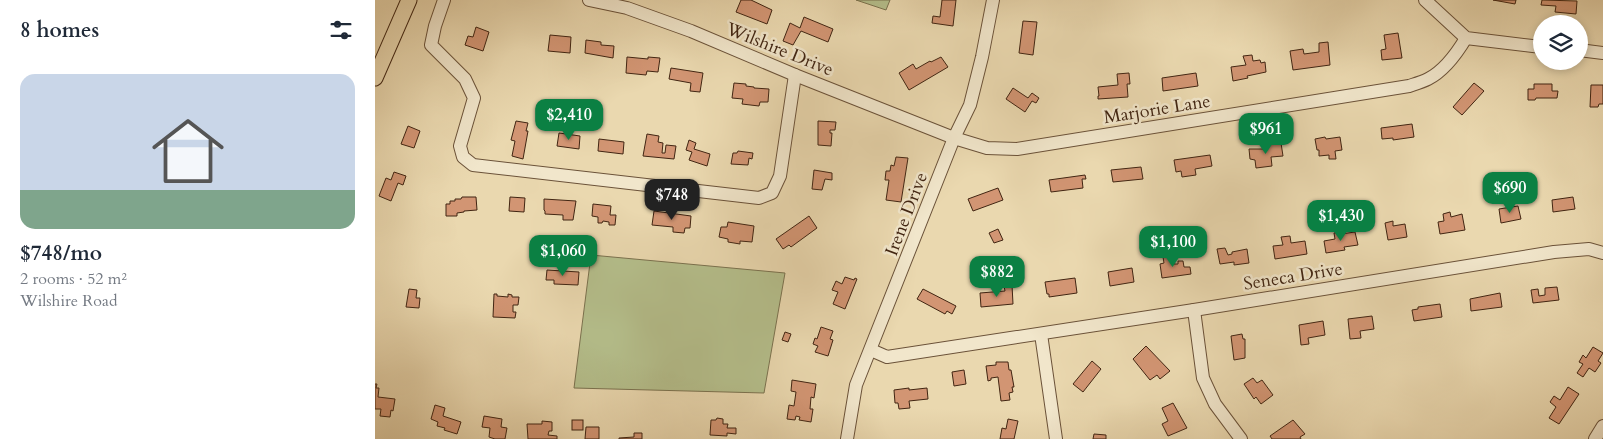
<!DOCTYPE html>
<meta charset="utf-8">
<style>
:root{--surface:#fff;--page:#f2f2f3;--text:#1f2937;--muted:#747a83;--line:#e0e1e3;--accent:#0b8043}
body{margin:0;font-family:Cardo,serif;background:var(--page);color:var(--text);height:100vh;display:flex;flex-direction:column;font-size:19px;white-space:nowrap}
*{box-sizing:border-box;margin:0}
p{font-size:16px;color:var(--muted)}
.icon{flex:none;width:28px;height:28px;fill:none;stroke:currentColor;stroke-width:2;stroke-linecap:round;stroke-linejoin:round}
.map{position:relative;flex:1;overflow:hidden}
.panel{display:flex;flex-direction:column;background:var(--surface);width:375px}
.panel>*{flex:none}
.tools{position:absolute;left:1158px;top:15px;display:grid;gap:10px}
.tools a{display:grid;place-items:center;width:55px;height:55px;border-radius:50%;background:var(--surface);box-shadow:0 2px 8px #0003;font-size:25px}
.price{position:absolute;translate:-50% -42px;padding:0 11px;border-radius:10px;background:var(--accent);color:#fff;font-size:16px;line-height:32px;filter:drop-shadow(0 1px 2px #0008)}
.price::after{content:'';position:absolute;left:50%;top:30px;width:15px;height:11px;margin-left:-8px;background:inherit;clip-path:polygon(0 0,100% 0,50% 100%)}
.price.current{background:#222;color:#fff}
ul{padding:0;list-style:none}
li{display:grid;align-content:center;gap:10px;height:265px;padding:0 20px}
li+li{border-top:1px solid var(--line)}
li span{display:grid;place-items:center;height:155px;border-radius:15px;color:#555}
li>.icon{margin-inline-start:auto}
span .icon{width:90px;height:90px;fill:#fffc;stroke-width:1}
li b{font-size:21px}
h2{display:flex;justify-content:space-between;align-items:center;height:60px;padding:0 20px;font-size:21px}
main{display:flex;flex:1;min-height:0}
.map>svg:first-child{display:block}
.green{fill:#b5bf8c;stroke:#7b724f}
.building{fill:#d29573;stroke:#412512}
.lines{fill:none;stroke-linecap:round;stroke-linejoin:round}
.minor-casing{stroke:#6b5239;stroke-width:14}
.major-casing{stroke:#412512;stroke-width:17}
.minor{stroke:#f1e6cb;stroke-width:12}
.major{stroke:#ead8af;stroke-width:15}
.labels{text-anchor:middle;stroke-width:5;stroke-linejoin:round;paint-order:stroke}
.street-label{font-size:18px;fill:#412512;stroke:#f1e6cb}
</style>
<main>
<section class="panel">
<h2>8 homes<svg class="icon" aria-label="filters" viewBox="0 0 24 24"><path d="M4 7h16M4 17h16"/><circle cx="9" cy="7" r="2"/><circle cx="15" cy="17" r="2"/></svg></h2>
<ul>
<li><span style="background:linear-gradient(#c9d6e8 75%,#7fa58c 0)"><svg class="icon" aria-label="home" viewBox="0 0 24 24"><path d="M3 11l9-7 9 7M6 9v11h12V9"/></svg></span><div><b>$748/mo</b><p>2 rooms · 52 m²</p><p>Wilshire Road</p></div></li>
</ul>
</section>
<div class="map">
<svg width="1228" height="439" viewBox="0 0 1228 439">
<rect width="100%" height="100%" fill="#ead8af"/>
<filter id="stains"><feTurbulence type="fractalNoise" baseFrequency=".004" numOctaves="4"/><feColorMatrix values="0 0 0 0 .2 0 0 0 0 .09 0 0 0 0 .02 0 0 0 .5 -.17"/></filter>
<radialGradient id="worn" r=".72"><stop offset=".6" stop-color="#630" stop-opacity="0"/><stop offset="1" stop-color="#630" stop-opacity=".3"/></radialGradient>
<g class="green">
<path d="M 481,0 L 515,0 L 511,10 Z"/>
<path d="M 216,255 L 410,273 L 389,393 L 199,388 Z"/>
</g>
<g class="building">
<path d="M 366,0 L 376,0 L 397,10 L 392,24 L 361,12 Z"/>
<path d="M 567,0 L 581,0 L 578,26 L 557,23 L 558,16 L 565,17 Z"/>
<path d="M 1118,0 L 1141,0 L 1140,4 Z"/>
<path d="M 1167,0 L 1202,1 L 1201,14 L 1180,12 L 1181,6 L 1166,5 Z"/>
<path d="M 429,17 L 458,29 L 453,42 L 426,31 L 418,45 L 408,41 L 415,23 L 425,28 Z"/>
<path d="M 648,21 L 662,22 L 658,55 L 644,53 Z"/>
<path d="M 101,27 L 114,32 L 108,51 L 90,45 L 93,36 L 98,37 Z"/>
<path d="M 1023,33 L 1027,58 L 1007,60 L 1006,50 L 1011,49 L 1009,35 Z"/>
<path d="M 175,35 L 196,37 L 195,53 L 173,51 Z"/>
<path d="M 211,40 L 226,42 L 226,45 L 239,46 L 238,58 L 210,53 Z"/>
<path d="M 953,42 L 955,65 L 918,70 L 915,51 L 928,49 L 929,54 L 944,52 L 944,43 Z"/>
<path d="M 877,55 L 878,61 L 885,60 L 886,63 L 890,62 L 891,72 L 872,76 L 873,78 L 858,81 L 856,67 L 871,65 L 868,56 Z"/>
<path d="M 252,57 L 273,59 L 273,57 L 285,58 L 283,72 L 272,71 L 271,75 L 251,73 Z"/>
<path d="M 566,57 L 573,67 L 534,90 L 524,73 L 538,64 L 541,69 L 555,61 L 556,62 Z"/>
<path d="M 296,68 L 328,73 L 325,92 L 315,91 L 316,83 L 294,79 Z"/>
<path d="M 754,73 L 755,84 L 752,84 L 753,97 L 723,99 L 723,96 L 724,96 L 723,87 L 743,85 L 742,74 Z"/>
<path d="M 821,73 L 823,86 L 788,91 L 787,78 Z"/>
<path d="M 359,83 L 371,84 L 371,86 L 379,87 L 379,88 L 394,89 L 393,102 L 385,102 L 384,106 L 367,104 L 368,99 L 357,98 Z"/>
<path d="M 1099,83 L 1109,91 L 1087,115 L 1078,107 Z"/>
<path d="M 1159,84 L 1177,84 L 1177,91 L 1183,91 L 1182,98 L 1161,98 L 1160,100 L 1153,100 L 1153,89 L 1159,89 Z"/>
<path d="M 1216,85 L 1228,85 L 1228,104 L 1224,104 L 1223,107 L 1215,107 Z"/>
<path d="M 638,88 L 653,98 L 657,93 L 664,98 L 661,103 L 657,101 L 650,112 L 631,99 Z"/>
<path d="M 141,121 L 153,123 L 151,131 L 153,131 L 148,159 L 137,156 L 140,141 L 136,140 Z"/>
<path d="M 443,121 L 461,122 L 460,130 L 455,130 L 455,133 L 457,133 L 456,146 L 443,145 Z"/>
<path d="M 1037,124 L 1039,137 L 1018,140 L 1018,138 L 1007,139 L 1006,128 Z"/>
<path d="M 33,126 L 45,131 L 39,148 L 26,144 Z"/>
<path d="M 184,133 L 205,136 L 204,149 L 182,146 Z"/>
<path d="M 272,134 L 284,136 L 283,142 L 288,143 L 287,153 L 290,153 L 291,145 L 301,146 L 299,159 L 268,156 Z"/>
<path d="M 950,137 L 951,139 L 965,137 L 967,150 L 960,151 L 961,159 L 954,159 L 954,155 L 944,156 L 944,150 L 942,150 L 940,139 Z"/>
<path d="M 224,139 L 249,142 L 248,154 L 223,151 Z"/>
<path d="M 314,140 L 321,143 L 319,149 L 335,154 L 332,166 L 314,160 L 317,152 L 311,150 Z"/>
<path d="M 906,143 L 908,156 L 896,157 L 897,166 L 881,168 L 880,160 L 875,159 L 874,149 L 892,149 L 892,145 Z"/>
<path d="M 363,151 L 378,153 L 377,159 L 374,158 L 373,165 L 356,164 L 358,153 L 362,153 Z"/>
<path d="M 835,155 L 837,166 L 820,169 L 821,175 L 807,177 L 806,171 L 801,172 L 799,160 Z"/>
<path d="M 521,157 L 533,158 L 526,202 L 511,200 L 514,180 L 510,180 L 511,171 L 515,171 L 516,165 L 519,166 Z"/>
<path d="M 766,167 L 768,179 L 738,182 L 736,170 Z"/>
<path d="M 439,170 L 457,173 L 457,180 L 450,179 L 447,190 L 437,189 Z"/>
<path d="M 19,172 L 31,176 L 28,185 L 23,183 L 16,201 L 4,196 L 11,178 L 16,180 Z"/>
<path d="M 710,175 L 711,179 L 707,179 L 708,188 L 676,192 L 674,180 Z"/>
<path d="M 623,188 L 628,200 L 598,211 L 593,199 Z"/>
<path d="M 87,197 L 101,197 L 102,210 L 89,211 L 89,212 L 82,213 L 82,216 L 71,216 L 71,204 L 75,204 L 75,201 L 80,201 L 80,199 L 86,199 Z"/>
<path d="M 135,197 L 150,198 L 149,212 L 134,211 Z"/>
<path d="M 1198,197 L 1200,209 L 1178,212 L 1177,200 Z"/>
<path d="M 169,199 L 201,201 L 198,220 L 188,220 L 188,215 L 170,214 L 170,211 L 169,210 Z"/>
<path d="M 218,204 L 236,206 L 235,215 L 241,215 L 240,225 L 234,225 L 234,222 L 228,221 L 227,223 L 223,223 L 223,217 L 217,216 Z"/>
<path d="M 1143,206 L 1146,219 L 1126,223 L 1124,209 Z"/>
<path d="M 279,211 L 316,216 L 315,228 L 310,228 L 309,233 L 298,232 L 298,227 L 277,225 Z"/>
<path d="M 1075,212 L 1076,217 L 1087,214 L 1090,230 L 1065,234 L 1063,222 L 1069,221 L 1068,214 Z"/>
<path d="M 434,216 L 442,228 L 416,247 L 414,245 L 408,249 L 401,239 Z"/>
<path d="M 1018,221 L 1018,226 L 1030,224 L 1032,237 L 1013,240 L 1010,223 Z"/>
<path d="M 353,222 L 379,226 L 377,242 L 365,241 L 365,244 L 353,242 L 353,239 L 344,237 L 346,227 L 352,227 Z"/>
<path d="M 623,229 L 628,240 L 619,243 L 614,233 Z"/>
<path d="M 966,232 L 966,234 L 980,232 L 983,245 L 969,247 L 970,250 L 951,253 L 949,241 L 960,239 L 959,233 Z"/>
<path d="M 915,236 L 916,243 L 930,241 L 932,254 L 900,259 L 898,246 L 908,245 L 906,237 Z"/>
<path d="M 850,248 L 853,255 L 857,254 L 857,252 L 872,249 L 874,263 L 859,265 L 859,262 L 845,264 L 842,249 Z"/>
<path d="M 798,256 L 799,264 L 803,264 L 803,261 L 808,261 L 809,267 L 815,267 L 816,274 L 787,278 L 785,264 L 789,263 L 788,257 Z"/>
<path d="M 757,268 L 759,282 L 735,286 L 733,272 Z"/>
<path d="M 172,270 L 204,272 L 203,285 L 179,284 L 179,280 L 171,280 Z"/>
<path d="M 470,277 L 479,280 L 480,278 L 482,279 L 470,309 L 458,304 L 463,292 L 457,290 L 461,281 L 467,284 Z"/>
<path d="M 700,278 L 702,293 L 674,297 L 674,294 L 672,294 L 670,282 Z"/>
<path d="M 637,285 L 638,304 L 606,307 L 605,293 L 630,291 L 629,286 Z"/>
<path d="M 1182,287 L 1184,300 L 1158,303 L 1156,290 L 1163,289 L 1164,296 L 1170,295 L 1170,288 Z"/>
<path d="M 34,289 L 42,290 L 41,298 L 45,298 L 44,308 L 31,307 Z"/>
<path d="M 548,289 L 581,306 L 577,314 L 572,311 L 570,314 L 542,299 Z"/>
<path d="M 1125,293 L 1127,307 L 1096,311 L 1095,299 Z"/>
<path d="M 119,294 L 122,294 L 122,296 L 133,297 L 133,294 L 137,295 L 137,297 L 144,297 L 143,305 L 138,305 L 138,312 L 141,312 L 140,318 L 118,317 Z"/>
<path d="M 1065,304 L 1067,317 L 1039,321 L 1037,310 L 1043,309 L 1043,307 Z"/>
<path d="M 997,316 L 999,329 L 985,331 L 986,338 L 975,339 L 973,319 Z"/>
<path d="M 948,321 L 950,335 L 933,338 L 934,344 L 926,345 L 924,325 Z"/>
<path d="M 446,327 L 458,331 L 455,339 L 458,340 L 453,356 L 440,352 L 443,346 L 438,344 L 440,338 L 442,339 Z"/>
<path d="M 410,332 L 416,334 L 413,342 L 407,340 Z"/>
<path d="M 867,334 L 868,339 L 870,339 L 870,358 L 859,360 L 856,336 Z"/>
<path d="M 771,346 L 795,371 L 785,379 L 782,375 L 775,380 L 758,359 Z"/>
<path d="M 1218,347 L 1228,353 L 1223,361 L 1226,363 L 1220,372 L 1214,368 L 1208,377 L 1202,373 L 1208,364 L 1204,362 L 1208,355 L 1211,358 Z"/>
<path d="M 717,361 L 726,369 L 708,392 L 698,384 Z"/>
<path d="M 621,362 L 633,362 L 634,370 L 636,370 L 639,387 L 637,387 L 638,392 L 634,393 L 635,400 L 626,401 L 623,377 L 616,378 L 616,380 L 613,381 L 611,366 L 621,365 Z"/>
<path d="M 589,370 L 591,384 L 579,386 L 577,372 Z"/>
<path d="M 878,378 L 882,383 L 887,380 L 898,395 L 886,404 L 881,397 L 879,399 L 869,384 Z"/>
<path d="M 417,380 L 441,384 L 439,398 L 436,397 L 435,409 L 438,409 L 436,422 L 424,420 L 425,417 L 421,416 L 420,420 L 412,419 L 414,405 L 419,406 L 421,392 L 416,391 Z"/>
<path d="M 0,384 L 2,384 L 1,388 L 4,388 L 3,397 L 20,399 L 18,411 L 16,410 L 15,417 L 5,416 L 6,409 L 0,409 Z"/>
<path d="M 1193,387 L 1204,394 L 1184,424 L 1174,418 L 1181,407 L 1175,402 L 1179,396 L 1185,400 Z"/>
<path d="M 534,388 L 534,390 L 552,388 L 553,399 L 534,401 L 535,408 L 524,409 L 523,403 L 520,403 L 519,390 Z"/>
<path d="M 798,403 L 812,428 L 793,436 L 787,424 L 793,421 L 787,408 Z"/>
<path d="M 60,405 L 70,408 L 68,416 L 86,422 L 82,434 L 69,430 L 70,428 L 62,426 L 63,422 L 56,419 Z"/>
<path d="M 109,416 L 127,419 L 126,427 L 132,428 L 130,439 L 120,439 L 114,437 L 115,428 L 107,427 Z"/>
<path d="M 342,418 L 348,419 L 348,424 L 353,424 L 352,428 L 361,428 L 361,434 L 352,433 L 352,436 L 335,435 L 336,420 L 341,420 Z"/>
<path d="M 633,419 L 643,421 L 639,439 L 625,439 L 627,428 L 631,429 Z"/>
<rect x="197" y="420" width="11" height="10"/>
<path d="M 918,420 L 930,434 L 925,437 L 926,439 L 897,439 L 895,436 Z"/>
<path d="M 167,421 L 177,422 L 177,431 L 174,431 L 173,435 L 182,436 L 182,439 L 153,439 L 152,424 L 167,424 Z"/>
<path d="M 211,427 L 224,427 L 224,439 L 210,439 Z"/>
<path d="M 259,433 L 267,433 L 267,439 L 244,439 L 244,438 L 259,437 Z"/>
<path d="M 719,434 L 731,435 L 731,439 L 718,439 Z"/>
</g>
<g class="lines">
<defs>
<g id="minor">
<path d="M 69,0 L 60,26 L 56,45 L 90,79 L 99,98 L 85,146 L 88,157 L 98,165 L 384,198 L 397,193 L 405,176 L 420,75"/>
<path d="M 214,0 L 252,8 L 316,31 L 420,75 L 579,138 L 612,148 L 642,149 L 1034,86 C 1040,84 1047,82 1053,79 C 1069,71 1082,53 1091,38"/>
<path d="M 1050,0 L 1091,38 L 1166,47"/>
<path d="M 1204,50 L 1228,53"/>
<path d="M 819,310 L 828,378 L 840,404 L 866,439"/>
<path d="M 666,334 L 681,439"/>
<path d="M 496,350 L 512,357 L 819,310 L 1179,252 L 1214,249 L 1228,253"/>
<path d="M 472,439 L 481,385 L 579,138 L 595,105 L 607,57 L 618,0"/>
<path d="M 1220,439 L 1228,426"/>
</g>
<path id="major" d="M 0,78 L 34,0"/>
</defs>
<use href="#minor" class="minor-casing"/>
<use href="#major" class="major-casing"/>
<use href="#minor" class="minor"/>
<use href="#major" class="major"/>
</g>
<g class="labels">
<g class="street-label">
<text transform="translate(405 49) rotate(22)" y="6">Wilshire Drive</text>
<text transform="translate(782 109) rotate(-9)" y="6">Marjorie Lane</text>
<text transform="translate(531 214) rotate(-69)" y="6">Irene Drive</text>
<text transform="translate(918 276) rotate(-9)" y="6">Seneca Drive</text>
</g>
</g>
<rect width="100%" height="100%" filter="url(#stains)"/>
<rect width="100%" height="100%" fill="url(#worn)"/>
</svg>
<div class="tools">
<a><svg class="icon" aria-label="layers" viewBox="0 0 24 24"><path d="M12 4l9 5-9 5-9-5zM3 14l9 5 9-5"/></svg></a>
</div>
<b class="price" style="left:194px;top:141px">$2,410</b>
<b class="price" style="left:891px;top:155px">$961</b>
<b class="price" style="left:1135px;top:214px">$690</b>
<b class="price current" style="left:297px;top:221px">$748</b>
<b class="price" style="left:966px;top:242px">$1,430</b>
<b class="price" style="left:798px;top:268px">$1,100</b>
<b class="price" style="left:188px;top:277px">$1,060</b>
<b class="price" style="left:622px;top:298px">$882</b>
</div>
</main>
